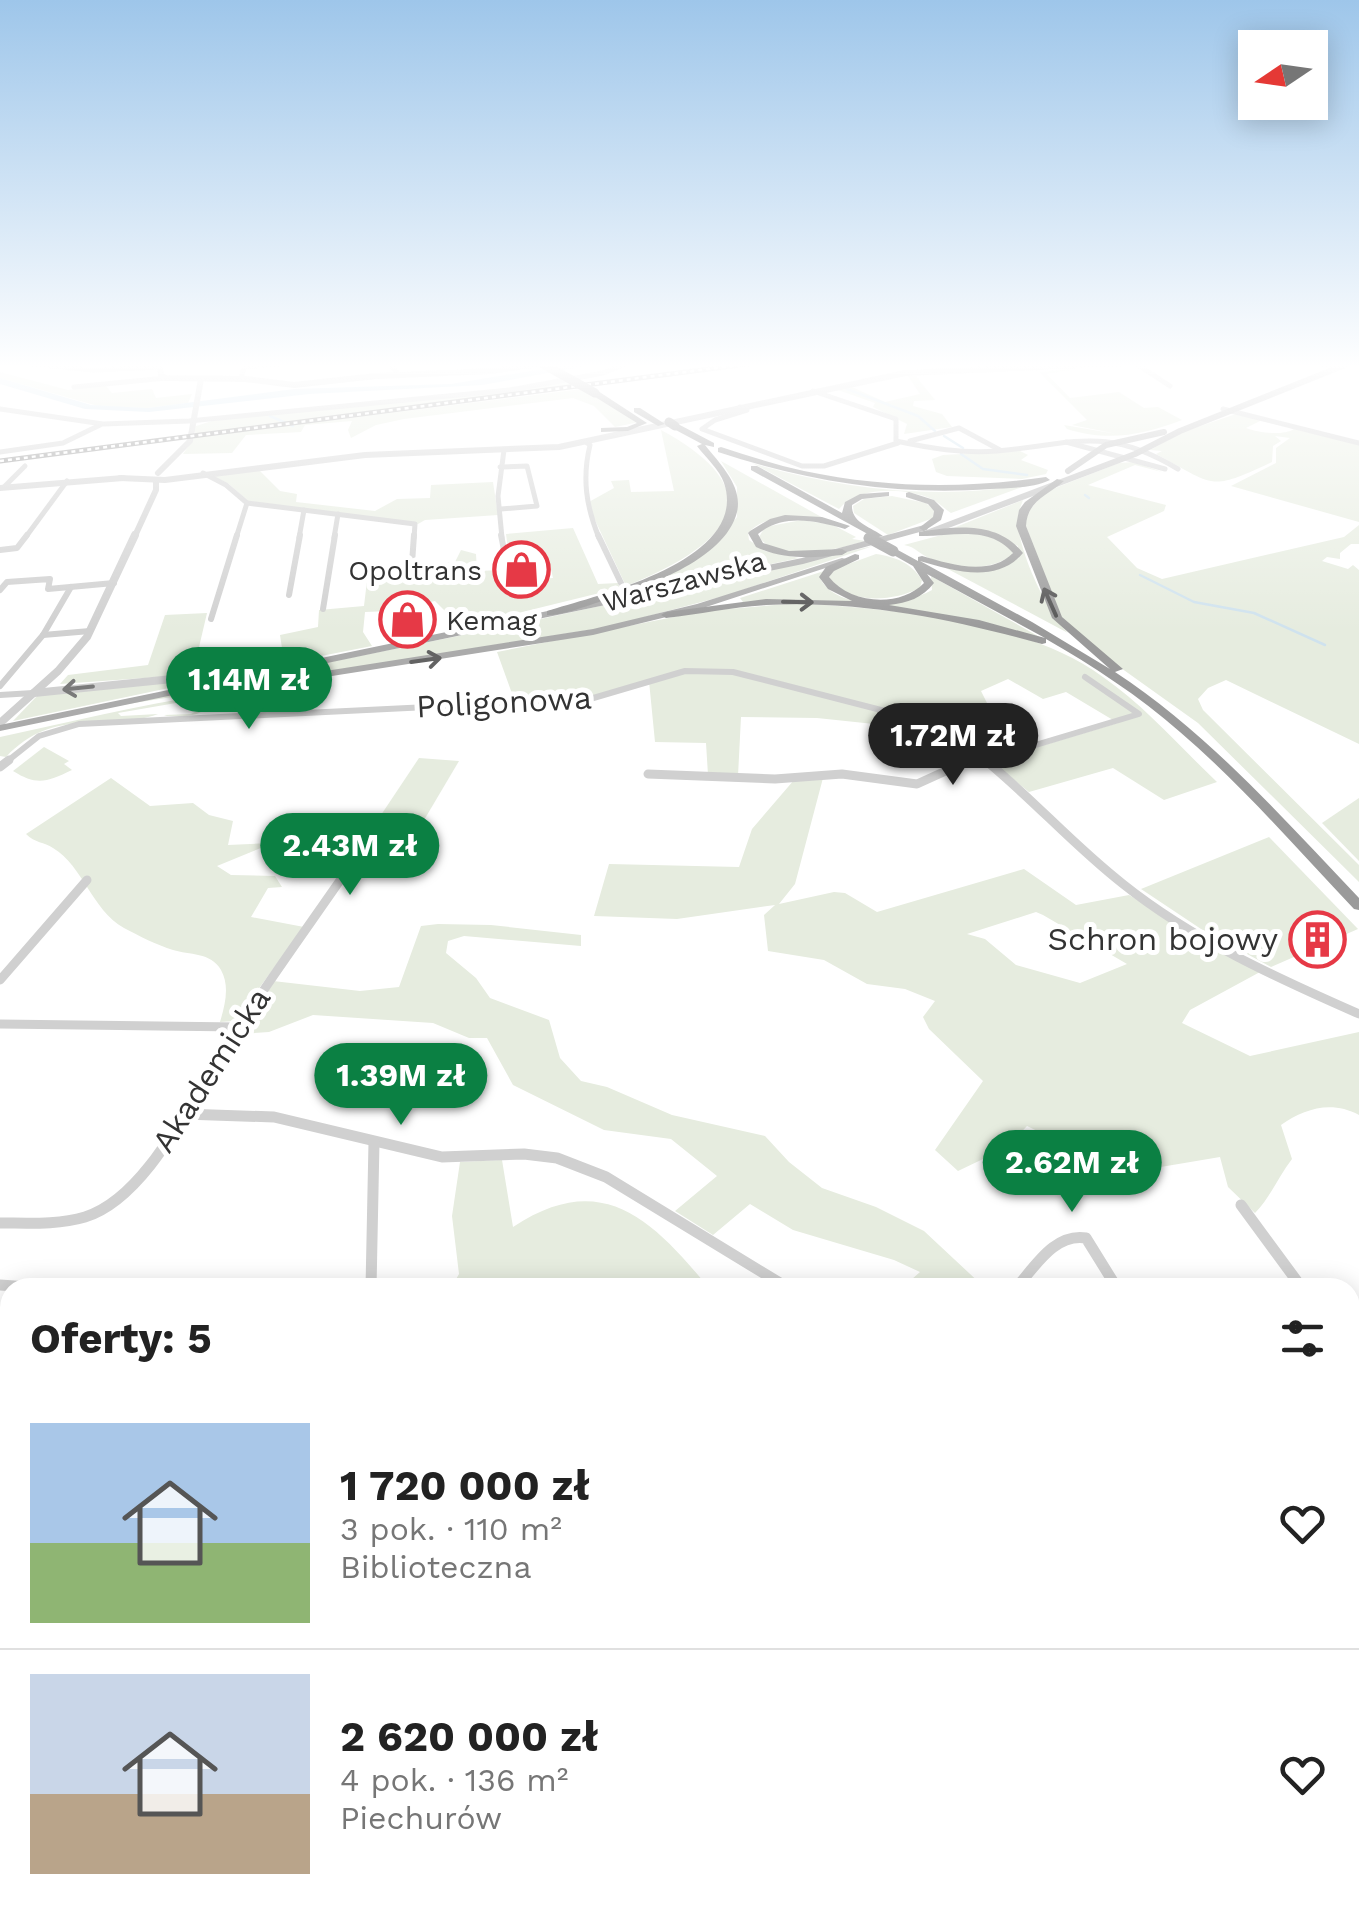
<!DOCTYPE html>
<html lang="pl">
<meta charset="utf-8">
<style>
:root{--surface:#fff;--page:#f2f2f2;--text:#222;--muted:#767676;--line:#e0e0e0;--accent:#0b8043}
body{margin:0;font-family:"Work Sans",sans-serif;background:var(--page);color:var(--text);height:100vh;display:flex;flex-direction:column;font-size:38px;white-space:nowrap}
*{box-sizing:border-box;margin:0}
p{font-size:32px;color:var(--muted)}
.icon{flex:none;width:55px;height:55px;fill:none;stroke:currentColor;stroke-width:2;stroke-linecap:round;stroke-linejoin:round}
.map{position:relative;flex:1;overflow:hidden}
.sheet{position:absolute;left:0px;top:1278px;width:1360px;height:642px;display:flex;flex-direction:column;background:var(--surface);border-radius:30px 30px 0 0;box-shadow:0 5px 25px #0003}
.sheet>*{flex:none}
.needle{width:65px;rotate:257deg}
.buttons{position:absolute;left:1238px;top:30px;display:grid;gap:20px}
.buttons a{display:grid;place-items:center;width:90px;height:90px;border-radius:0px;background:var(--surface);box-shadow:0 5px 25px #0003;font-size:50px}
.price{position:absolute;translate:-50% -85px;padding:0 22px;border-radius:35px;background:var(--accent);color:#fff;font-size:32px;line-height:65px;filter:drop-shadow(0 2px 5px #0008)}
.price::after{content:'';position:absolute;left:50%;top:60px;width:30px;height:22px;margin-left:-15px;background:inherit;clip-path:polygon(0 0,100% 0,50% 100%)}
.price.selected{background:#222;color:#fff}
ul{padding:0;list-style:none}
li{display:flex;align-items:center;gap:30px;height:250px;padding:0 30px}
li+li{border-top:2px solid var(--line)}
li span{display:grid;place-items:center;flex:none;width:280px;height:200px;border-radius:0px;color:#555}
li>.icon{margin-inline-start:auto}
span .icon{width:120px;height:120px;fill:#fffc;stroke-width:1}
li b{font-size:42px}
h2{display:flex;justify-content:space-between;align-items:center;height:120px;padding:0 30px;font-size:42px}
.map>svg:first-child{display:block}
.green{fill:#e6ecdf;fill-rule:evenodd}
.water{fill:#cfe2ee}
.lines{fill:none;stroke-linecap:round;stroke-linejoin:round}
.stream{stroke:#cfe2ee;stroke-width:2.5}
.minor-far3{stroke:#d0d0d0;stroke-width:5}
.minor-far2{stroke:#d0d0d0;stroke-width:6}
.minor-far1{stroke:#d0d0d0;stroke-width:9}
.minor{stroke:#d0d0d0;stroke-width:11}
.tertiary-far1{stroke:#d0d0d0;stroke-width:6}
.tertiary{stroke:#d0d0d0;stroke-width:8}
.secondary{stroke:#bdbdbd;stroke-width:6}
.primary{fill:#ababab;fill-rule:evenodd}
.motorway{fill:#9a9a9a;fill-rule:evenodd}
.rail-casing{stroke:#888;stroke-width:5}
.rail{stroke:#fff;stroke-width:2.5;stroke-dasharray:4;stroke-linecap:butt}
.motorway-bridge-far1{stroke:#9a9a9a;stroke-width:9}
.motorway-bridge{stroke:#9a9a9a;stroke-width:11}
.oneway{stroke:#525252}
.oneway2{stroke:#636363}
.oneway3{stroke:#7a7a7a}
.labels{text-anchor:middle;stroke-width:10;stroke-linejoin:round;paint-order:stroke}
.far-poi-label{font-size:28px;fill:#333;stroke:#fff;text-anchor:end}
.far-street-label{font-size:28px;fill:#333;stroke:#fff}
.street-label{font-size:32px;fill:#333;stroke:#fff}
.poi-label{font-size:32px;fill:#333;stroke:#fff;text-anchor:end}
</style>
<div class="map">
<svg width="1359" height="1918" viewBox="0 0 1359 1918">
<rect width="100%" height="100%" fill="#fff"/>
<g class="green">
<path d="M 1071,366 L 1076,369 L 1047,374 L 1070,398 L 1119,392 L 1144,408 L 1158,407 L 1182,420 C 1142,435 1109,442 1067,429 L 1064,425 L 1117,434 L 1072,425 L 1087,420 L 1039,372 L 1062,370 Z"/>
<path d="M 0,372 L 68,390 L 105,385 L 112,393 L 152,389 L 156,398 L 192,394 L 188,403 L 147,408 L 101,407 L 0,378 Z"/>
<path d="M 915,375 L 935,400 L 914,401 L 913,406 L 942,414 L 952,427 L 904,434 L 907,424 L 873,407 L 875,403 L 835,389 L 852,387 L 885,402 L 920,394 L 908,376 L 895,376 Z"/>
<path d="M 568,381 L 577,386 L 195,434 L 193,427 L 215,420 Z"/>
<path d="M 582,389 L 639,422 L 615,427 L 594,406 L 573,398 L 404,419 L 376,425 L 351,438 L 348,430 L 352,421 L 305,425 L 301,432 L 246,435 L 232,453 L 183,454 L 195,437 Z"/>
<path d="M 1236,414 L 1262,420 L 1246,428 C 1259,433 1283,436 1294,429 L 1359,444 L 1359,522 L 1231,486 L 1276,463 L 1276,448 L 1290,438 L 1275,436 L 1281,441 L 1273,446 L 1272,462 C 1208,492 1216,486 1156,454 L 1162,451 L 1150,450 L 1183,432 Z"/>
<path d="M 661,430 C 781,495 722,548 626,586 L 587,503 L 614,488 L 611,481 L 629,480 L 631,492 L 674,491 Z"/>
<path d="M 1020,451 L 1028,455 L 1021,460 L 1048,470 L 1046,474 L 1022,479 L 947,476 L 936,472 L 932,459 L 943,455 Z"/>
<path d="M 721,461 L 825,519 C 799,518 767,512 748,533 L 749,540 L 765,551 L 799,558 L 644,591 L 645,585 L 708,552 L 737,517 L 737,487 Z"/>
<path d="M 1134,462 L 1162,472 L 1135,465 L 1088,485 L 1166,505 L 1164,511 L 1107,537 L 1137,568 L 1162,579 L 1344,537 L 1359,525 L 1359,544 L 1351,544 L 1340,553 L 1340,559 L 1327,557 L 1322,561 L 1348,569 L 1353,565 L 1359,570 L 1359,744 L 1226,680 L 1208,688 L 1198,699 L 1203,710 L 1359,865 L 1359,882 L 1198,723 L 1086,643 L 1059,617 L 1023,518 L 1045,492 L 1119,463 Z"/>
<path d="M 752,463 C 840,489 939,501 1030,484 L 951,513 C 945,509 939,503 932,499 C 905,487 858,486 839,509 Z"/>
<path d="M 259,470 L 280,491 L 297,494 L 296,502 L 375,511 L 397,499 L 430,498 L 431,485 L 493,482 L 498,515 L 425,520 L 418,524 L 248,501 L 229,484 L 211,475 Z"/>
<path d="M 892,496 L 926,503 L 934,510 L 933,518 L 888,535 L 854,513 L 853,506 L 864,499 Z"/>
<path d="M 1023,500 C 1021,506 1017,514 1018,522 C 1019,553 1047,612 1068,633 L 946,568 L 988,570 L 1019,558 L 1018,546 L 986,531 L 951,529 Z"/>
<path d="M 802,520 L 833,525 L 856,537 L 852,539 L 866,541 C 836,549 781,566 759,537 L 765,527 Z"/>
<path d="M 573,528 L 598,584 L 618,583 L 620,588 L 482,622 L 475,615 L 453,619 L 435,601 L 390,611 L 365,612 L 363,632 L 372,646 L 270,666 L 198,674 L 203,664 L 284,661 L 280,635 L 318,627 L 319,610 L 364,606 L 368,572 L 455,562 L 461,550 L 476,554 L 477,571 L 504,570 L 514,581 L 553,578 L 549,561 L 510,563 L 506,534 Z"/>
<path d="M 949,533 L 982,534 L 999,539 L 1013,551 L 1012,555 C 989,572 957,569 931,559 C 919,554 916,547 904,545 Z"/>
<path d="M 873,546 L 728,595 L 607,627 L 103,708 L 527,622 Z"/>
<path d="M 876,554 C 896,557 911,563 922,580 L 920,588 C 891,602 850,605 828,578 L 835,569 Z"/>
<path d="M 824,571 L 821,580 C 840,612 905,606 932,590 L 931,576 L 1045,640 C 946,618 845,596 743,602 L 740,598 Z"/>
<path d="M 799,603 C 896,610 1023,619 1103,677 C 1145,706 1180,747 1217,782 L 1164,800 L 1113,768 L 1029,792 L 991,761 L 1118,723 L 1066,692 L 1043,699 L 1008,679 L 981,691 L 990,709 L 904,706 L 915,716 L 912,728 L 817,718 L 741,717 L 738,776 L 708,775 L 706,743 L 655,742 L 649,681 L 599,695 L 514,699 L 497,652 L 704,611 Z"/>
<path d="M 207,613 L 196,660 L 187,675 L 60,684 L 68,675 L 148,665 L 165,615 Z"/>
<path d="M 235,674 L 13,721 L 38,695 Z"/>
<path d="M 211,694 C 207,698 207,703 205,708 C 199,718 177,716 167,716 L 164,715 L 191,714 L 202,708 L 199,699 L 118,713 L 121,716 L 158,714 C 105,733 55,705 6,757 L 0,756 L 0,737 C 70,722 139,705 211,694 Z"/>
<path d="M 44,747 L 69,761 L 64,764 L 72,770 C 47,782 37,786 13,771 Z"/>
<path d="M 419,758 L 459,761 L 414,837 L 376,834 L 379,818 Z"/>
<path d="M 111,778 L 150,806 L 193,803 L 209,815 L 233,821 L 228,845 L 273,843 L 217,866 L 231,875 L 275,876 L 282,887 L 268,888 L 251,917 L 304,927 L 235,1021 L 220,1022 C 225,1005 230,986 221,970 C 211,952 189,955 173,950 C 157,945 139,936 124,928 C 91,909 84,867 53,848 C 44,842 35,843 26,834 Z"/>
<path d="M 823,778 L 795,884 L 779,904 L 834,892 L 845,893 L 877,912 L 1024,869 L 1076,905 L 1129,895 L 1260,972 L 1190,1010 L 1182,1023 L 1250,1056 L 1359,1032 L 1359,1115 C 1331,1100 1304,1109 1281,1125 L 1292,1159 C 1278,1177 1270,1198 1255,1213 L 1228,1187 L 1220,1157 L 1131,1172 L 1134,1180 L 1117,1194 L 1090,1180 L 1060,1142 L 1027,1126 L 1006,1148 L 958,1171 L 935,1150 L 983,1081 L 929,1029 L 923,1017 L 935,1001 L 905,989 L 867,984 L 824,960 L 768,951 L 764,915 L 775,905 L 677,919 L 594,916 L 609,864 L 739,867 L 752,829 L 794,780 ZM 1036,912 L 1043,915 L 1127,964 L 1080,983 L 1016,965 L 985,939 L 967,934 Z"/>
<path d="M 1359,798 L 1359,861 L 1322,823 Z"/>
<path d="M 1269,837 L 1358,929 L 1271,967 L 1201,929 L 1141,889 Z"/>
<path d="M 438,924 L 491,925 L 581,935 L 581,946 L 464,936 L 448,941 L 446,953 L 476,978 L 490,998 L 549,1020 L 560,1058 L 581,1081 L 607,1087 L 672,1115 L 765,1136 L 789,1162 L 822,1188 L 876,1207 L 924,1231 L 984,1287 L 903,1287 L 920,1272 L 894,1260 L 793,1230 L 750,1204 L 713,1235 L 675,1211 L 717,1176 L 671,1139 L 604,1130 L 513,1085 L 487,1038 L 469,1038 L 433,1023 L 313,1015 L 269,1032 L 240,1034 L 273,981 L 360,991 L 399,987 L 421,926 Z"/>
<path d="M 502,1160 L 513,1227 C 601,1169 651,1218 708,1287 L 451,1288 L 459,1274 L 452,1216 L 460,1162 Z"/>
<path d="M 1350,1420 L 1359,1420 L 1359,1719 L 1350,1702 L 1350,1492 L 1354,1491 L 1350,1482 Z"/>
<path d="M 1359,1814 L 1359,1918 L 1122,1918 L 1118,1910 L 1350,1910 L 1350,1816 Z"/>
<path d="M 340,1910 L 1007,1910 L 983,1918 L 341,1918 Z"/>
</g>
<path class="water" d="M 579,363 L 603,363 L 482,385 L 309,394 L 149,412 L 85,409 L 0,384 L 0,378 L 91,405 L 147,408 L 294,389 L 451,384 Z"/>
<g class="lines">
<g class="stream">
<path d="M 847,389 L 918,416 L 935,431"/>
<path d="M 270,416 L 293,426"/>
<path d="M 944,436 L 963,448"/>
<path d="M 961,454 L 983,469 L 1027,475"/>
<path d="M 1085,495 L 1089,498"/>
<path d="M 1140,575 L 1194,602 L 1254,613 L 1325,645"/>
</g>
<g class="minor-far3">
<path d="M 22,363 L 93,370 L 160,367"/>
<path d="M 389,363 L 398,374"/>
<path d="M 1135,363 L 1170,386"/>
<path d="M 241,379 L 244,367 L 292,363"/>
<path d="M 74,387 L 166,378"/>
<path d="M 813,391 L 896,419 L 896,441 C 929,448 963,454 997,451 C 1074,444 1105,425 1178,469"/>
<path d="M 740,407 L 747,410 L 715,420 L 702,429 L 802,466 L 824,466 L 898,443"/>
<path d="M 0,409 L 103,424 L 189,421 L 510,390 L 603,373 L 628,363"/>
<path d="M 1223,409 L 1359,443"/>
<path d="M 910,441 L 959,428 L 1000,450"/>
<path d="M 1066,442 L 1165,469"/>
<path d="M 587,443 L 590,445 C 582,478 586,506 599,538"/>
<path d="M 0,452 L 63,443 L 100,425"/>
<path d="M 500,467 L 527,466 L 537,506 L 501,509"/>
<path d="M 203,473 L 226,485 L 247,503 L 415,524 L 414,538"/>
<path d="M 4,487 L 25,466"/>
<path d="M 25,538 L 67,481"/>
<path d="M 236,538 L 247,503"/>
<path d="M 299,538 L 304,510"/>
<path d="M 334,538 L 338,514"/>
<path d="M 502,538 L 498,496 L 504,450"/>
</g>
<g class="minor-far2">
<path d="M 501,535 L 509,575"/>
<path d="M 598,535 L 621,583"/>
<path d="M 0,550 L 17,548 L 27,535"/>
<path d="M 412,563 L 414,535"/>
<path d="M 0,590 L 7,582 L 50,579 L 48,589 L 114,583"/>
<path d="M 289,595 L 300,535"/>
<path d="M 323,609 L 335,535"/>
<path d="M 211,619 L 237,535"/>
<path d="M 43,635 L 90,631"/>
<path d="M 0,686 L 43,635 L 71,587"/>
<path d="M 0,695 L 33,693"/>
<path d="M 5,763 L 39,736 L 79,724 L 590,699 L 685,671 L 733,672 L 916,719 L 955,739 L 988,763"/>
<path d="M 964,763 L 989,759 L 1139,714 L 1085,677"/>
</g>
<g class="minor-far1">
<path d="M 985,760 C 1033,799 1074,846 1123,884 C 1193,940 1277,978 1359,1014"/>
<path d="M 0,767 L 9,760"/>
<path d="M 648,774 L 775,779 L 842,774 L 917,784 L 970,760"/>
<path d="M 0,980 L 87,880"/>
<path d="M 0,1024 L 239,1027"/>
<path d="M 221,1054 C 269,979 322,908 372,834"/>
</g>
<g class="minor">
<path d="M 184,1114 L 274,1117 L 442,1157 L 524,1154 L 557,1158 L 606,1177 L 788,1288"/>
<path d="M 1241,1205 L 1302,1288"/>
<path d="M 0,1223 C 28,1223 58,1225 85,1217 C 146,1198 189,1103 222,1052"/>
<path d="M 0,1285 L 42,1288"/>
<path d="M 371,1288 L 374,1142"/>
<path d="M 1016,1288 C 1035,1267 1054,1233 1086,1238 L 1117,1288"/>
<path d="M 1350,1353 L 1359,1366"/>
<path d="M 3,1381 L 10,1363"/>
<path d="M 1350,1411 L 1359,1411"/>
</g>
<g class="tertiary-far1">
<path d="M 160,363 L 161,376 L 166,378 L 245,379 L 294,385 L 376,376 L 491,371 L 546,363"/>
<path d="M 1320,363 L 1338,367"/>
<path d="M 158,473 L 190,441 L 201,379"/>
<path d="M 120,478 L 165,480 L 365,455 L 559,447 L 905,373 L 1130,363"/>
<path d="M 0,488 L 123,478"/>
<path d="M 134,538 L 156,490 L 156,480"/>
</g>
<g class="tertiary">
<path d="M 34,693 L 192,677"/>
<path d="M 0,723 L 58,671 L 87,637 L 135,535"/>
</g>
<g class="secondary">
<path d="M 1068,471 L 1106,445 L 1164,432"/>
<path d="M 927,533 L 1135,454 L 1180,431 L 1350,363"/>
</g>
<g class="primary">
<path d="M 924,525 L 928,528 L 927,530 L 803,564 L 0,731 L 0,725 L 802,558 Z"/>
<path d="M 842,558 L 850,560 L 703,608 L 593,635 L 192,698 L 187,695 L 192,692 L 593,629 L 697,604 Z"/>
</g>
<g class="motorway">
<path d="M 592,391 L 598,391 L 647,423 L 628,431 L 601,432 L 601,428 L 627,427 L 637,423 L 592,395 Z"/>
<path d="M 634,408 L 640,408 L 665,424 L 658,426 L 634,412 Z"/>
<path d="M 672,424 L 678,424 L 714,443 L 714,447 L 705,445 C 720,464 743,486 737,512 C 725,561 642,588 599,602 C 583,607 564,615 547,615 L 547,611 C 599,595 750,560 724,483 C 720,470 705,457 697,446 L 702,444 L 672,428 Z"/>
<path d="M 721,447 C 749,456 776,465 804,471 C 885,488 964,489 1046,477 L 1050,480 C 1034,488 1009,488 990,489 C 896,496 807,481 718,452 L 718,448 Z"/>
<path d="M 751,466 L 757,466 L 842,513 L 845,502 L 860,494 L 889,492 L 889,496 L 862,499 L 852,505 C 851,523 871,527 883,536 L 875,538 L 751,470 Z"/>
<path d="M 1057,479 L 1064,481 C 1047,496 1027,501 1026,526 L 1062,617 L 1123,669 L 1115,672 C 1208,733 1282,817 1359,898 L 1359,910 L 1354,909 C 1297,849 1243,786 1180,732 C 1139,696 1093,666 1046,639 L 1046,643 L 1042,644 C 952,619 860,600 766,605 C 733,607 699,614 666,618 L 661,615 L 666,612 L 766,599 L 852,601 L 828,589 L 819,577 L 826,567 L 855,554 L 859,555 L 859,559 L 834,571 L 829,577 C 850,604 900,608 924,583 L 913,566 L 890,553 L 890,549 L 896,549 L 918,561 L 918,557 L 922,556 C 950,564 989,577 1013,553 C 988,524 951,537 919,536 L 919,532 L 924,531 L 919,528 L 933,517 L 934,511 L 928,504 L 906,497 L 906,493 L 909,492 L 934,500 L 944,510 L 941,520 L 924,531 C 960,526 998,522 1023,553 C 997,584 954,571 920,561 L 1032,622 L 1110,669 L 1052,618 L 1016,526 L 1019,510 L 1025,502 ZM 927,574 L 1045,638 L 979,620 L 889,605 C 908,603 922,598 934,583 Z"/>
<path d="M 785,515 L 822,517 L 850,526 L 845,529 C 816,521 784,513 758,534 L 763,543 L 789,551 L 842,549 L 847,552 L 842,555 C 812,558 784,560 756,547 L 748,533 L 750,531 L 770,519 Z"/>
</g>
<defs>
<path id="rail" d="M 0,461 L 755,363"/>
</defs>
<use href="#rail" class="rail-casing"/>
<use href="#rail" class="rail"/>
<g class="motorway-bridge-far1">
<path d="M 541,363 L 595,393"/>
<path d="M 669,422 L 675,426"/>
</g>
<path class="motorway-bridge" d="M 869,538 L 893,551"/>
</g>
<defs><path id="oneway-shaft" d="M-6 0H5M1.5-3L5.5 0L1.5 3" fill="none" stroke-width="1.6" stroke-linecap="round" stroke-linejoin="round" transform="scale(2.5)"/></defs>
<g class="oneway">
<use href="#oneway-shaft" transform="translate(798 602) rotate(1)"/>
<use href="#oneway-shaft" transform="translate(1050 602) rotate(-114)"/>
</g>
<use class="oneway2" href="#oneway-shaft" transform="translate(426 660) rotate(-8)"/>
<use class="oneway3" href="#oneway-shaft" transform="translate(78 688) rotate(174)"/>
<linearGradient id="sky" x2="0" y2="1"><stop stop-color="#9ec6ea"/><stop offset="0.58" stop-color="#fff"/><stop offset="1" stop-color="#fff" stop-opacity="0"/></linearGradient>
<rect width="1359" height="631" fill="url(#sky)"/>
<defs>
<symbol id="shop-ring" viewBox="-11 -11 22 22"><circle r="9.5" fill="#fff" stroke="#e63946" stroke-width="1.5"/><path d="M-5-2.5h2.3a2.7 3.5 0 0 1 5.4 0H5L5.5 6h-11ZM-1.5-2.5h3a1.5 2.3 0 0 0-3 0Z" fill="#e63946"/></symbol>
<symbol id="building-ring" viewBox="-11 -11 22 22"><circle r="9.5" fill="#fff" stroke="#e63946" stroke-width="1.5"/><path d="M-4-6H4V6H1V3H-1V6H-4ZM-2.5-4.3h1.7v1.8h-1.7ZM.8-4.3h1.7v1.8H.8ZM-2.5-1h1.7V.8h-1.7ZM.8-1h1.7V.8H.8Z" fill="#e63946"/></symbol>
</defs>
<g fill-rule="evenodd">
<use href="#shop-ring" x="490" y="538" width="63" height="63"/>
<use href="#shop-ring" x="376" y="588" width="63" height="63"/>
<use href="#building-ring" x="1286" y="908" width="63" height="63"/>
</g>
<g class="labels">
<g class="far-poi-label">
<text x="482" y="580">Opoltrans</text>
<text x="446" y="630" text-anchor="start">Kemag</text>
</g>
<g class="far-street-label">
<text transform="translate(684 581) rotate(-15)" y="10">Warszawska</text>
</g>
<g class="street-label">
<text transform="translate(504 702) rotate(-3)" y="11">Poligonowa</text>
<text transform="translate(211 1070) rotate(-57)" y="11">Akademicka</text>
</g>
<g class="poi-label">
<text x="1278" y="950">Schron bojowy</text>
</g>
</g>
</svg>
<div class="buttons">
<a><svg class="needle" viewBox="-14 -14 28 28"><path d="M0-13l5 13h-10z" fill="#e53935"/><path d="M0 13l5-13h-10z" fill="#767676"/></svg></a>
</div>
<b class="price" style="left:249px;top:732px">1.14M zł</b>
<b class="price selected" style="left:953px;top:788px">1.72M zł</b>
<b class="price" style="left:350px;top:898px">2.43M zł</b>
<b class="price" style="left:401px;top:1128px">1.39M zł</b>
<b class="price" style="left:1072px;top:1215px">2.62M zł</b>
<section class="sheet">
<h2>Oferty: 5<svg class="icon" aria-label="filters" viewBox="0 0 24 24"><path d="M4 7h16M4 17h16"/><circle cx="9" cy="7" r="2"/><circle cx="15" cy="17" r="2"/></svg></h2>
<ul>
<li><span style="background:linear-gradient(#a9c7e8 60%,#8fb573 0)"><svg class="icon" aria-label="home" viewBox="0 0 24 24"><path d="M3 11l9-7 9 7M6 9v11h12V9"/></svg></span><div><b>1 720 000 zł</b><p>3 pok. · 110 m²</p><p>Biblioteczna</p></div><svg class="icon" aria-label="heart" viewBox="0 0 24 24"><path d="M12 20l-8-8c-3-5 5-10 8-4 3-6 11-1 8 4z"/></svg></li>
<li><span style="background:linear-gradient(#c9d6e8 60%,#b9a48a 0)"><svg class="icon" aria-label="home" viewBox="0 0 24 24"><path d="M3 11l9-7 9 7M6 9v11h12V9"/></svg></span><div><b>2 620 000 zł</b><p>4 pok. · 136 m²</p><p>Piechurów</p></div><svg class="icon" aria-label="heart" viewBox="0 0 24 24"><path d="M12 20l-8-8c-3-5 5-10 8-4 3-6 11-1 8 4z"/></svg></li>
</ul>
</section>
</div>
